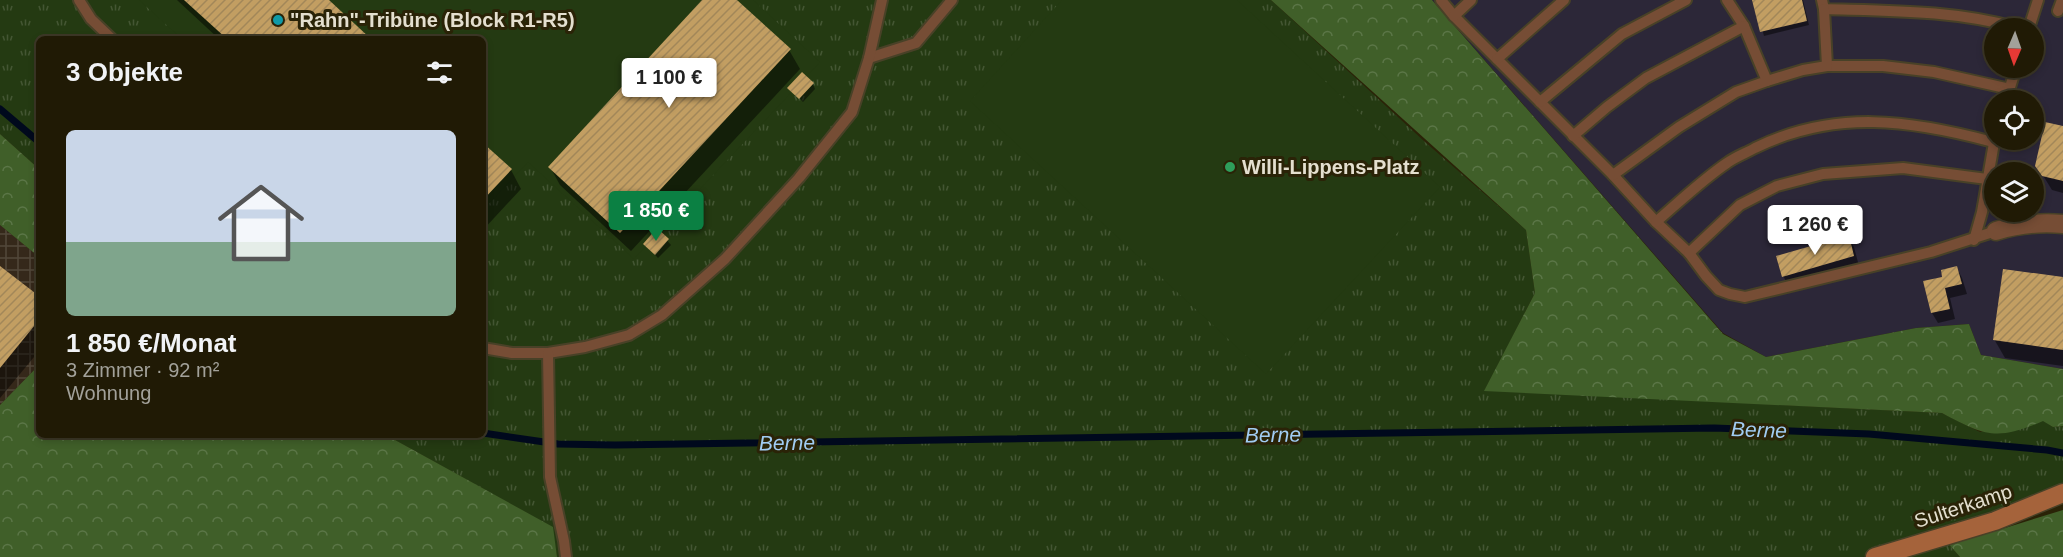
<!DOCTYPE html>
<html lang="de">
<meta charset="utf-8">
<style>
:root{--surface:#201a05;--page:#28230f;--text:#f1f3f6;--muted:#a2a19a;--line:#3d3827;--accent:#0b8043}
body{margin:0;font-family:Arial,sans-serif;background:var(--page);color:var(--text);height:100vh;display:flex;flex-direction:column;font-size:22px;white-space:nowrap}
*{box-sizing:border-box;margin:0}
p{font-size:20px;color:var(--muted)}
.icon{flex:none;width:33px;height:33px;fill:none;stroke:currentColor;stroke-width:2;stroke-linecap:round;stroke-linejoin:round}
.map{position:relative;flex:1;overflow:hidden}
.panel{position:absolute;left:36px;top:36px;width:450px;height:402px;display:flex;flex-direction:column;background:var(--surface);border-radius:9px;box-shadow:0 3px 9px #0003,0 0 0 2px var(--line)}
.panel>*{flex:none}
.needle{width:39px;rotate:182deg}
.buttons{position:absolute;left:1984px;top:18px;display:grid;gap:12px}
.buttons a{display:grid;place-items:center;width:60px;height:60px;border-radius:50%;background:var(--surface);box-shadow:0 3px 9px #0003,0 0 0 2px var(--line);font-size:30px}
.price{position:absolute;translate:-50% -51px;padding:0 14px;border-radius:6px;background:#fff;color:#222;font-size:20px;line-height:39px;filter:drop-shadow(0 2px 3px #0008)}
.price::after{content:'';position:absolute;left:50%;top:36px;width:18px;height:14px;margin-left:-9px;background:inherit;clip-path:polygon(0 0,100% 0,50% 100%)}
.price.on{background:var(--accent);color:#fff}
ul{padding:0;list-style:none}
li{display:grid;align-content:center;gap:12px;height:318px;padding:0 30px}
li+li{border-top:2px solid var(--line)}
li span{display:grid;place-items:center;height:186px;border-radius:9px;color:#555}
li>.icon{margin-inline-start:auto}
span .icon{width:108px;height:108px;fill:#fffc;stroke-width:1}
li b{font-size:26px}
h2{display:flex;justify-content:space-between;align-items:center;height:72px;padding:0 30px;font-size:26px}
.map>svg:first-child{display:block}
.commercial{fill:#2c2738;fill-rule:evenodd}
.industrial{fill:url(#industrial-grid)}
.grass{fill:url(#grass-tufts)}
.forest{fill:url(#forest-crowns)}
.garden{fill:#243a12}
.shadow{fill:#0007}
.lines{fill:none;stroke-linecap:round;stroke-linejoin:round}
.stream{stroke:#00091d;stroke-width:7}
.building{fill:url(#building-hatch)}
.lane-casing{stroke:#484127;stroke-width:14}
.street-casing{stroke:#484127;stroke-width:21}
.secondary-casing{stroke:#484127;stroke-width:21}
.lane{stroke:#764d35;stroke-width:10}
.street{stroke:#764d35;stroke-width:18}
.secondary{stroke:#a5633b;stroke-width:18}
.culture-dot{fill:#0f9aa8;stroke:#2a2307;stroke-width:2}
.leisure-dot{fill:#2e9e5b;stroke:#2a2307;stroke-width:2}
.labels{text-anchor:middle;stroke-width:6;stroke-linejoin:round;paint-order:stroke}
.poi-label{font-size:20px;font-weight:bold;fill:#e4dfcf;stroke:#2a2307;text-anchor:start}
.street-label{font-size:20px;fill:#e4dfcf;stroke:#2a2307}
.water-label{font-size:21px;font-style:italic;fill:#a1ccf2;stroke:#2a2307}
</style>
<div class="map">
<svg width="2063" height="557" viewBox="0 0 2063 557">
<defs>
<pattern id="industrial-grid" width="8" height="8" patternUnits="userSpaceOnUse" patternTransform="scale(1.5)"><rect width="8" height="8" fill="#35281a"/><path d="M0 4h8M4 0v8" fill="none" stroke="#52473a"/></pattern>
<pattern id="grass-tufts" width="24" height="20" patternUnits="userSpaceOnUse" patternTransform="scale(1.5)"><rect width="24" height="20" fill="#243a12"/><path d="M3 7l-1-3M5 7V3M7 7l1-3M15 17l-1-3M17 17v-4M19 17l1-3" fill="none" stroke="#445633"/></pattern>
<pattern id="forest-crowns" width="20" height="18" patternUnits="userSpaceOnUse" patternTransform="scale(1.5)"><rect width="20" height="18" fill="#405f29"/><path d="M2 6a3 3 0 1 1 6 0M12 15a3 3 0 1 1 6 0" fill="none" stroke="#5b7647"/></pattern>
<pattern id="building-hatch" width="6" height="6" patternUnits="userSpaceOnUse" patternTransform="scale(1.5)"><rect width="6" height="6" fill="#c29e62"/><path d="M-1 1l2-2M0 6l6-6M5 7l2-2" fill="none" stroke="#a28759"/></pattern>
</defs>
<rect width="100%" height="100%" fill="#2a2307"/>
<path class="commercial" d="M 1432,0 L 2063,0 L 2063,369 L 1981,355 L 1969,324 L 1916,328 L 1766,357 L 1723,333 ZM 1995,28 L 2034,28 L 2034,68 L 1995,68 ZM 1995,100 L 2034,100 L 2034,140 L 1995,140 ZM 1995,172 L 2034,172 L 2034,212 L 1995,212 Z"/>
<path class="industrial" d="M 0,225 L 39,257 L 39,365 L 0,405 Z"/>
<g class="grass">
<path d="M 0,0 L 1271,0 L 1425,142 L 1526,230 L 1535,293 L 1485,390 L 1942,413 L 1980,432 L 2043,420 L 2053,427 L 2063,426 L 2063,490 L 1863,557 L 557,557 L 552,527 L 386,435 L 483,435 L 483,39 L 39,39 L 39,169 L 0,134 Z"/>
<path d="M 1947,542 L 1960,557 L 1886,557 Z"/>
</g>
<g class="forest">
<path d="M 1271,0 L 1432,0 L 1723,334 L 1766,357 L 1916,328 L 1969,324 L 1981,355 L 2063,369 L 2063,426 L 2053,427 L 2043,421 C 1997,441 1985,436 1942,413 L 1484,391 L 1535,293 L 1526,230 Z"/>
<path d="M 0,134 L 39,169 L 39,257 L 0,225 Z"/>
<path d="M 39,365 L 39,435 L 386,435 L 553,527 L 557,557 L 0,557 L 0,405 Z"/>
<path d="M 2063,510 L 2063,557 L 1960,557 L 1947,542 L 2005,528 Z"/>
</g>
<g class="garden">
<path d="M 139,0 L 753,0 L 820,62 L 634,259 L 528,162 L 483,210 L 483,39 L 182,39 Z"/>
<path d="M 1062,0 L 1237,0 L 1440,187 L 1266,374 L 970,101 Z"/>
</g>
<g class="shadow">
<path d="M 177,0 L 327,0 L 369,39 L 219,39 Z"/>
<path d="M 704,0 L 735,0 L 789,50 L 800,69 L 631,251 L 560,185 L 550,167 Z"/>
<path d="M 1754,0 L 1803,0 L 1809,25 L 1764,36 Z"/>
<path d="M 813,84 L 815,89 L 803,102 L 789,88 Z"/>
<path d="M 2063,128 L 2063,193 L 2052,190 L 2037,166 Z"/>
<path d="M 483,145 L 511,170 L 521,189 L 483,230 Z"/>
<path d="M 658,230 L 671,245 L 658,258 L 645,244 Z"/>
<path d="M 1848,237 L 1854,247 L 1859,266 L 1789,286 L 1783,276 Z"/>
<path d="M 0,268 L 39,298 L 39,351 L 0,398 Z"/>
<path d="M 1957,268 L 1962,278 L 1967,294 L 1950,298 L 1955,319 L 1938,323 L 1932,313 L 1944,278 Z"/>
<path d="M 2063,279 L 2063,366 L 2005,358 L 1994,339 Z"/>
</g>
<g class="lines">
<g class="stream">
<path d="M 0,109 L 39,142"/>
<path d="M 483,433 L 558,444 L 615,445 L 1714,428 L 1869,434 L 2047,450 L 2063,453"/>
</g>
</g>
<g class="building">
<path d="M 184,0 L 329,0 L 371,39 L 227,39 Z"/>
<path d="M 702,0 L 737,0 L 791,49 L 620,233 L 548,167 Z"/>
<path d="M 1752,0 L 1802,0 L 1807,21 L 1760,32 Z"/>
<path d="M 802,72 L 814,83 L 799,99 L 787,88 Z"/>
<path d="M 2045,122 L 2063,126 L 2063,181 L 2042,176 L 2035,166 Z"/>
<path d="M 483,143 L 512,169 L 483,200 Z"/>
<path d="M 657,228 L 669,239 L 655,255 L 643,244 Z"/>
<path d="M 1849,235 L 1854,256 L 1782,277 L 1776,256 Z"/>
<path d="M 0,266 L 39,296 L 39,320 L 0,368 Z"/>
<path d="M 1957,266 L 1962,284 L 1945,288 L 1950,309 L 1931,313 L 1923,281 L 1942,277 L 1941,270 Z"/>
<path d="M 2003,269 L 2063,277 L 2063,350 L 1993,340 Z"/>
</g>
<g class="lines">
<defs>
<g id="lane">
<path d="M 79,0 L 91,19 L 112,39"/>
<path d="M 1441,0 L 1454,16 L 1613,175 L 1656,222 L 1689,253 L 1706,276 L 1719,290 L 1730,294 L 1745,297 L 1931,252 L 1996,231"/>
<path d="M 1822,0 L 1824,9 C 1888,11 1955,10 2018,28"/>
<path d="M 2058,11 L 2062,0"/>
<path d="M 1454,16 L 1471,0"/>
<path d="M 2029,28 L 2038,0"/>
<path d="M 869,58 L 916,43 L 952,0"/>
<path d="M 1497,59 L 1564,0"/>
<path d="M 1827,66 L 1883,66 L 1934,72 L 2010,89"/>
<path d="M 1767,81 L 1803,70 L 1827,66 L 1824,9"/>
<path d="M 2006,100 L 2016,68"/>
<path d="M 1540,102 L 1622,34 L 1686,0"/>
<path d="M 1573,136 L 1607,107 L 1646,78 L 1744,26 L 1727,0"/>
<path d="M 1613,175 L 1679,127 L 1736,92 L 1767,81 L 1744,26"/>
<path d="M 1656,222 C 1679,202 1702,180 1727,163 C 1735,157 1746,153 1755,148 C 1835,109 1911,120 1993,142"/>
<path d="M 1974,240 L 1982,212 L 1995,137"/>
<path d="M 1689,253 L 1740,205 L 1777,186 L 1823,174 L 1903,168 L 1987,179"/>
<path d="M 483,348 L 512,353 L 548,353 L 585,347 L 629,335 L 662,315 L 725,259 L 799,178 L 852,112 L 869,58 L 882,0"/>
<path d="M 548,353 L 550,477 L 564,541 L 566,557"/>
</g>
<path id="street" d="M 1996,231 C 2018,224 2039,222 2063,224"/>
<path id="secondary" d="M 1875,557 L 1995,521 L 2063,493"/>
</defs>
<use href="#lane" class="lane-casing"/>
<use href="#street" class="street-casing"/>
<use href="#secondary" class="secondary-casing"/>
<use href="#lane" class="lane"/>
<use href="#street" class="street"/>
<use href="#secondary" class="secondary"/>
</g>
<circle class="culture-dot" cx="278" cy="20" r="6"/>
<circle class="leisure-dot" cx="1230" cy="167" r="6"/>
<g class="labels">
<g class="poi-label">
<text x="290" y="27">"Rahn"-Tribüne (Block R1-R5)</text>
<text x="1242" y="174">Willi-Lippens-Platz</text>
</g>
<g class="street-label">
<text transform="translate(1963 506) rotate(-18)" y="7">Sulterkamp</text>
</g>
<g class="water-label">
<text transform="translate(1759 430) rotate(2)" y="7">Berne</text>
<text transform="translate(1273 435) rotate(-1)" y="7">Berne</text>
<text transform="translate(787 443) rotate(-1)" y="7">Berne</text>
</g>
</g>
</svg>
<div class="buttons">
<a><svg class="needle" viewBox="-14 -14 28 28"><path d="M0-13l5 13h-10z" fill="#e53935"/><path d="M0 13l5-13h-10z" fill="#a2a19a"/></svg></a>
<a><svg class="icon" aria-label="locate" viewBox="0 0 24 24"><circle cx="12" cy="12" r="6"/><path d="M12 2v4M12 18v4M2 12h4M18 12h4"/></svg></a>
<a><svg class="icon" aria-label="layers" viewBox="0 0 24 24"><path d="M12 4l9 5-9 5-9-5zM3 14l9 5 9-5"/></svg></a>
</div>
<b class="price" style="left:669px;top:109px">1 100 €</b>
<b class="price on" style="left:656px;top:242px">1 850 €</b>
<b class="price" style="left:1815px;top:256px">1 260 €</b>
<section class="panel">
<h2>3 Objekte<svg class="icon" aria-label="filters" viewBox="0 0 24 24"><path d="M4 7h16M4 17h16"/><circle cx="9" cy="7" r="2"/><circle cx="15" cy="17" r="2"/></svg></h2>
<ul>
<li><span style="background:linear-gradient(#c9d6e8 60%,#7fa58c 0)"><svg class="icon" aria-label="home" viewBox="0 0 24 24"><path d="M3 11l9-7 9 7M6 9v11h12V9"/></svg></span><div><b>1 850 €/Monat</b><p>3 Zimmer · 92 m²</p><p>Wohnung</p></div></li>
</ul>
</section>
</div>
